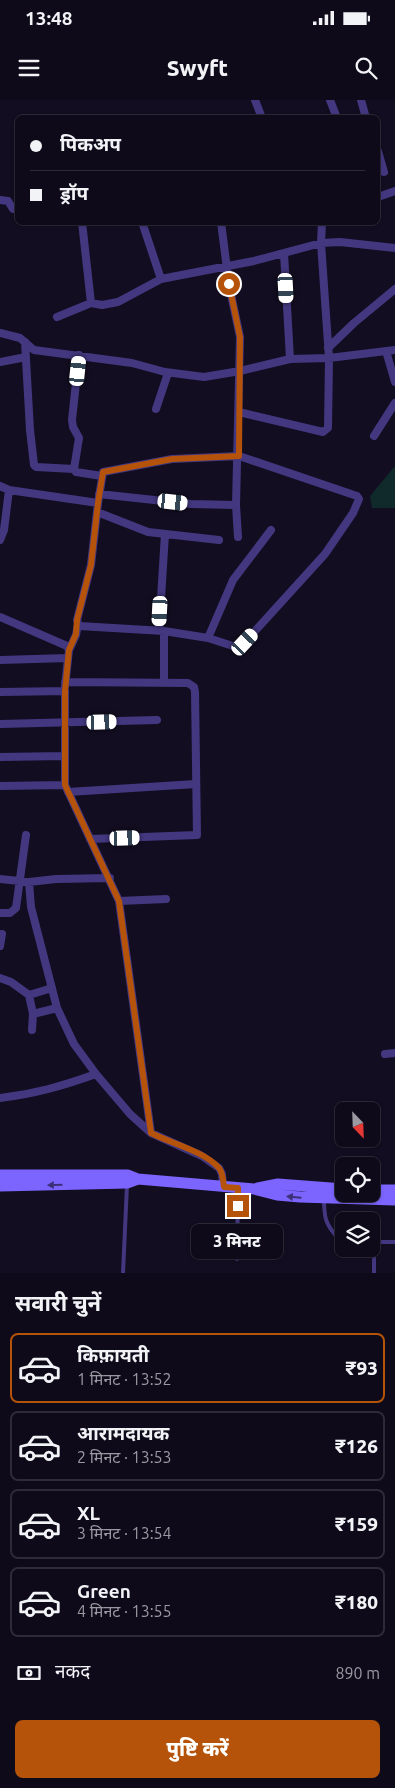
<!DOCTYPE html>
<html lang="hi">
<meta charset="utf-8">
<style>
body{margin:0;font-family:Ubuntu,"Noto Sans Devanagari",sans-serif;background:#171322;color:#f1f3f6;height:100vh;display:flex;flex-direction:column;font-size:19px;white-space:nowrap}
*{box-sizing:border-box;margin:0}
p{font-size:16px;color:#9b9aa2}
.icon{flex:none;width:28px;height:28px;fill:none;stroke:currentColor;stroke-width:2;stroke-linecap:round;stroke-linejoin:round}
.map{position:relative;height:1173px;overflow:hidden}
.drawer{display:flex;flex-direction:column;background:#0e0a19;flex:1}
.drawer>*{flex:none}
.top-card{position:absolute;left:15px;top:15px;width:365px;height:110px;border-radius:8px;box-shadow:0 1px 4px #0004,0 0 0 1px #2e2b38;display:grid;align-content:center;height:110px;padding:0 15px;background:#0e0a19}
.needle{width:32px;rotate:157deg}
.controls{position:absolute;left:335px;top:1002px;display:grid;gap:10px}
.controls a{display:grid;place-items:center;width:45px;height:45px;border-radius:8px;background:#0e0a19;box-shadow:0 1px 4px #0004,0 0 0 1px #2e2b38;font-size:25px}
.end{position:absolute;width:22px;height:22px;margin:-11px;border:6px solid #b45309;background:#fff;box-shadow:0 0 0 2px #fff}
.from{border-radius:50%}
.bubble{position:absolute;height:35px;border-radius:8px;background:#0e0a19;box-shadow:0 1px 4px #0004,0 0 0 1px #2e2b38;font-size:16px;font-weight:800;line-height:35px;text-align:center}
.car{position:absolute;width:15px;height:30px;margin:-15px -8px;border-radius:6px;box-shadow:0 0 4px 1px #0007;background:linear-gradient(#fff 24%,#345 0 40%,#fff 0 76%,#345 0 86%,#fff 0)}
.top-card b{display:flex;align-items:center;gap:18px;height:48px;font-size:19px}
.top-card b+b{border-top:1px solid #2e2b38}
.top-card i{width:12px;height:12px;background:#f1f3f6}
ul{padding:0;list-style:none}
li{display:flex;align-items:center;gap:15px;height:70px;margin:0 10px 8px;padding:0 5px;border:2px solid #2e2b38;border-radius:8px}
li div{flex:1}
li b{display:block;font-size:19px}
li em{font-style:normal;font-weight:800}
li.on{border-color:#b45309}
li>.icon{width:45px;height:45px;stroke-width:1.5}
h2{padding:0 15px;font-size:22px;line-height:60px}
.pay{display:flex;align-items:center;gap:12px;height:55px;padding:0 15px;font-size:19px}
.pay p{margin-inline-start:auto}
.primary-button{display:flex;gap:10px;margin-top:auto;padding:10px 15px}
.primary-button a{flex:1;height:58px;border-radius:8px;background:#b45309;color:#fff;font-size:20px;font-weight:800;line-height:58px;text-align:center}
.status{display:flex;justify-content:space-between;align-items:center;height:35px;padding:0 25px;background:#0e0a19;direction:ltr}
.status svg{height:14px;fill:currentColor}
header{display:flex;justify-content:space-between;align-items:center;height:65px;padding:0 15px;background:#0e0a19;font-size:22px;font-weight:800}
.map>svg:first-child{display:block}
.green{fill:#10292b}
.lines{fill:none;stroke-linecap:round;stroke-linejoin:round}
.service{stroke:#433880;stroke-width:4}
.minor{stroke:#433880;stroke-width:8}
.secondary{stroke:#7b65fe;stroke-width:11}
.oneway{fill:#3d3079}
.route{stroke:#b45309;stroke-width:6}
</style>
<div class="status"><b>13:48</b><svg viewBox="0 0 49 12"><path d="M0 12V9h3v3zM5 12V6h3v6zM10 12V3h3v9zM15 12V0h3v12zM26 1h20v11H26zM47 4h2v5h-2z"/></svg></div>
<header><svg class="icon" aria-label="menu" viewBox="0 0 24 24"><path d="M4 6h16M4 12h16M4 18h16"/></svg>Swyft<svg class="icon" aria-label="search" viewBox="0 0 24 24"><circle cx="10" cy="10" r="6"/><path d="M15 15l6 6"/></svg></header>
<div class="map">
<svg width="395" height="1173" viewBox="0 0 395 1173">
<rect width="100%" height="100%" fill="#130d21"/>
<path class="green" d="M395,366V408H372L370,396Z"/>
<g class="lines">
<path class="service" d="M324,1098C324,1117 325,1124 338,1138L344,1139
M371,1142L374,1149V1173
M371,1142H395
M237,1159L238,1090
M123,1173L127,1085"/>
<path class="minor" d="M255,0L262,18
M330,0L337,18
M361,0L366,18
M378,51L384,72
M378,97L395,91
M0,100L8,101L13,109H18
M82,122L91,203
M142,122L161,179
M221,122L229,185L240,237L236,405L238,437
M284,153L290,259
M57,217L91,203L102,205L118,202L161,179L254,161L321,143L340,142L395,148
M0,233L20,238L34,250L132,263L165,272L204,277L240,271L290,259L329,258L395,250
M25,242L30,330L34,365L36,367L74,369
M328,248L354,223L395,189
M386,251L395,282
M79,255L72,320L73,327L79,338L74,369L76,372L102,376
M0,262L26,257
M156,309L168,273
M239,312L323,332L328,328L329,258L321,143L322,122
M374,336L395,303
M239,356L357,396L359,399L353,413L325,454L245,542L236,547L208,538L164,531L79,526L77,520L91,465L98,403L103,372L172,359Z
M0,386L9,390L4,430L0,440
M9,390L98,403
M99,394L191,404L236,405
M97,412L148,432L219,440
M0,517L67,546L69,550L65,586
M159,530L165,434
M164,531V583
M208,538L233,480L271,430
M69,550L76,535L78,524
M0,560L68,558
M65,582L188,583L194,587L195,592L197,735L90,739
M0,592L65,591V685L0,686
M0,624L157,620
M0,657L65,656
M65,685L119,801L166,799
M68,692L196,684
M0,779L29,782L56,779L110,778
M29,782L31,807L57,908L74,944L96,974L130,1014L151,1033L202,1056L219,1068L222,1074L223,1087
M119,801L151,1033
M0,813H10L16,808L26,735
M0,846L2,834
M0,878L11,882L29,895L52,888
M29,895L33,914L32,930
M33,914L57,908
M385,954L395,953
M0,998C35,994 62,986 96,974"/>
<path class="secondary" d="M0,1075H128L138,1079L254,1089L277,1095L300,1097L395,1100
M0,1086L127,1083L138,1079
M258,1088L278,1084L344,1089
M371,1090H395"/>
</g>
<defs><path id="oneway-solid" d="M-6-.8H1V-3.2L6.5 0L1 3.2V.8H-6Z" transform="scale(1.25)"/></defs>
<g class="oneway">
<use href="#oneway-solid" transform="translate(55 1085) rotate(179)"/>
<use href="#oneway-solid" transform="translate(294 1097) rotate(-175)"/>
</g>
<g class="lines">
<path class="route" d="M229,184L240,237L239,356L172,359L103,372L98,403L91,465L77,520L76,534L69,550L65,591V685L119,801L151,1033C170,1043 204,1051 219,1068C223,1072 223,1081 224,1087L238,1088V1106"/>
</g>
</svg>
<div class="controls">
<a><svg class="needle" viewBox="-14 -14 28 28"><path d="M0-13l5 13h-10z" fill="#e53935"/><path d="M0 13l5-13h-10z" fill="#9b9aa2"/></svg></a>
<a><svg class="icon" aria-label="locate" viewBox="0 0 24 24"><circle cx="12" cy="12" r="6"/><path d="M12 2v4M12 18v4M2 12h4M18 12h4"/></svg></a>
<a><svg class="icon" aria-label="layers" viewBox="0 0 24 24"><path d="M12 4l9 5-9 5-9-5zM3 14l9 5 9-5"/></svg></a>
</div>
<i class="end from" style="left:229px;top:184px"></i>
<i class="end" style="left:238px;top:1106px"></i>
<div class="bubble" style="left:191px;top:1124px;width:92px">3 मिनट</div>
<i class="car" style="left:286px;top:188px;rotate:177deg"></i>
<i class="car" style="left:78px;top:271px;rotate:6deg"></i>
<i class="car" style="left:173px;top:402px;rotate:96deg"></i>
<i class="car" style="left:160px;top:511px;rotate:183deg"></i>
<i class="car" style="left:245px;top:542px;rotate:43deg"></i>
<i class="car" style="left:102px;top:622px;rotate:88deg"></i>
<i class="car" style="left:125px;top:738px;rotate:88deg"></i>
<div class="top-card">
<b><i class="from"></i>पिकअप</b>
<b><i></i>ड्रॉप</b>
</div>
</div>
<section class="drawer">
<h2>सवारी चुनें</h2>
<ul>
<li class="on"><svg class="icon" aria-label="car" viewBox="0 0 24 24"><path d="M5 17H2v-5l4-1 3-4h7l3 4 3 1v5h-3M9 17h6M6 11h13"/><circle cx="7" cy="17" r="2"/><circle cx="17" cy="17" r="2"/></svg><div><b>किफ़ायती</b><p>1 मिनट · 13:52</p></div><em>₹93</em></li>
<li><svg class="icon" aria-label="car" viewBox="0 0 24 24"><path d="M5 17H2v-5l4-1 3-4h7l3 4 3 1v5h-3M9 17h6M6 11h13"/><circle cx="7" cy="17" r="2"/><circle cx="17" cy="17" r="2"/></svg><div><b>आरामदायक</b><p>2 मिनट · 13:53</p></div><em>₹126</em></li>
<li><svg class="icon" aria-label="car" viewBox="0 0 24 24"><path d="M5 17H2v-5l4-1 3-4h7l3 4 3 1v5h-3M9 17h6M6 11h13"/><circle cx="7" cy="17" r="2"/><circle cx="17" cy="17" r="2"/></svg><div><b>XL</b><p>3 मिनट · 13:54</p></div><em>₹159</em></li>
<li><svg class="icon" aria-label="car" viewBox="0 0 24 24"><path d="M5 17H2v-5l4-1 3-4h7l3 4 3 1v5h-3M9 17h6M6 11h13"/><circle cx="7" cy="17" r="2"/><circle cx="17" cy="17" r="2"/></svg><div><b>Green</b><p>4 मिनट · 13:55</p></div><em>₹180</em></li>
</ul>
<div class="pay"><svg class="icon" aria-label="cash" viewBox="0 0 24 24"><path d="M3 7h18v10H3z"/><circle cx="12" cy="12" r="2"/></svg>नकद<p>890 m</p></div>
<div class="primary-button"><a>पुष्टि करें</a></div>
</section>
